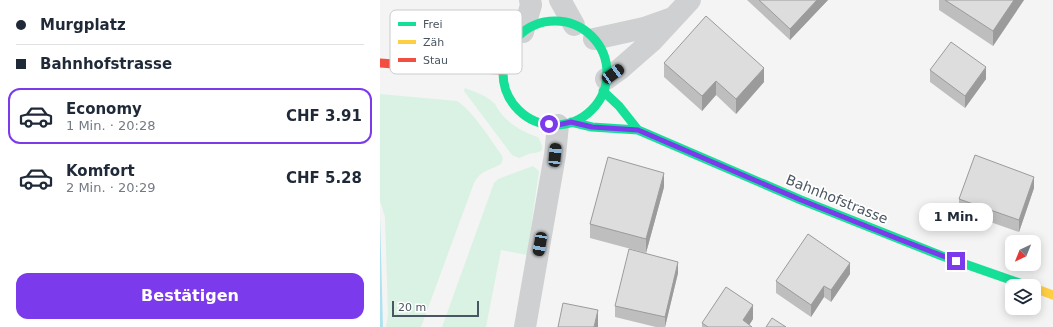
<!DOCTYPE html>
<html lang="de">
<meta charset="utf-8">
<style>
body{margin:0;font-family:"DejaVu Sans",sans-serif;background:#f2f2f3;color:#1f2937;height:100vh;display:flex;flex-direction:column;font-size:15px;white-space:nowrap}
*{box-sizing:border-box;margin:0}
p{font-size:13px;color:#747a83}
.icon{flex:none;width:22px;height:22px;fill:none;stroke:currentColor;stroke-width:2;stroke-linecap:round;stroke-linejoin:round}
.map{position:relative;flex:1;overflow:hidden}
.drawer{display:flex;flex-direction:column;background:#fff;width:380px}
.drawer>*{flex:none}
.hud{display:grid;align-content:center;height:88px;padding:0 16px;background:#fff}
.needle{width:26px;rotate:223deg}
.fabs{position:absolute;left:625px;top:235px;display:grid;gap:8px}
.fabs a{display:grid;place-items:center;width:36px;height:36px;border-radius:8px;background:#fff;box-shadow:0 2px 10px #0003;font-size:20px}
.scale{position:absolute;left:12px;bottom:10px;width:87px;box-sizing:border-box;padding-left:4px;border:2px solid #4a5661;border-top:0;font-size:11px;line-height:14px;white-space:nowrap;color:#4a5661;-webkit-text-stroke:3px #fff;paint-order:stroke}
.end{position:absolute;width:18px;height:18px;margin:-9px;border:5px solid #7c3aed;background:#fff;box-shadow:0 0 0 2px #fff}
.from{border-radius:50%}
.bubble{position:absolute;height:28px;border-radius:12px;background:#fff;box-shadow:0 2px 10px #0003;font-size:13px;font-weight:800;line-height:28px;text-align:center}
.car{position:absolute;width:12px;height:24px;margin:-12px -6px;border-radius:5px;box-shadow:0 0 3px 1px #0007;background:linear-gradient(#222 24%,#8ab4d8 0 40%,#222 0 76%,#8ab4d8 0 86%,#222 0)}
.hud b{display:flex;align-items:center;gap:14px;height:38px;font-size:15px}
.hud b+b{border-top:1px solid #e0e1e3}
.hud i{width:10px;height:10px;background:#1f2937}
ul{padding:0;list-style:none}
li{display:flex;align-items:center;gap:12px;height:56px;margin:0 8px 6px;padding:0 8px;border:2px solid transparent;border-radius:12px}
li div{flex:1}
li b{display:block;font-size:15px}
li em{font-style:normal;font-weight:800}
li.selected{border-color:#7c3aed}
li>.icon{width:36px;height:36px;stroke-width:1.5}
.action{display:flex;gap:8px;margin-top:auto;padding:8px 16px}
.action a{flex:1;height:46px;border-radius:12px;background:#7c3aed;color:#fff;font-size:16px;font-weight:800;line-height:46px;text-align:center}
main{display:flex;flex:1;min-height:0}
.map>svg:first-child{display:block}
.green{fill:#d9f2e3}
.water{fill:#aee2f0}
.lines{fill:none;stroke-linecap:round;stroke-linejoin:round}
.street{stroke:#ced0d2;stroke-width:22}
.fast{stroke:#16e098;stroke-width:9}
.slow{stroke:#ffcf43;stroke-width:9}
.jam{stroke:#f24e42;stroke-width:9}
.wall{fill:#bebebf}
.shaded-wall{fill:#9b9b9b}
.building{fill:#ddddde;stroke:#9b9b9b}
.route{stroke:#7c3aed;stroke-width:5}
.labels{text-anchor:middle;stroke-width:3.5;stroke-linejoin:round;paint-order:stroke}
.street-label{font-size:14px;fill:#4a5661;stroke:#fff}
.key{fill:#fff;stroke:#c9ccd0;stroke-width:1}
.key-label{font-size:11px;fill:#4a5661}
</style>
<main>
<section class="drawer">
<div class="hud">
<b><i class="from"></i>Murgplatz</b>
<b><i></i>Bahnhofstrasse</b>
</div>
<ul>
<li class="selected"><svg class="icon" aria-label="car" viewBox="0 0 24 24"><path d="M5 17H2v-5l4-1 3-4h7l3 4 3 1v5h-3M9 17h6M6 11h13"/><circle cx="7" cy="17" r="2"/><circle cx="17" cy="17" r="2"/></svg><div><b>Economy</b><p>1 Min. · 20:28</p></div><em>CHF 3.91</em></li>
<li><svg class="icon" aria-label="car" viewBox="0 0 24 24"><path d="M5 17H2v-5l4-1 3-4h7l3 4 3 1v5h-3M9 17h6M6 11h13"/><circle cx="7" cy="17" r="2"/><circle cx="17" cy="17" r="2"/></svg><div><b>Komfort</b><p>2 Min. · 20:29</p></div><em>CHF 5.28</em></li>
</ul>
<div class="action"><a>Bestätigen</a></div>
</section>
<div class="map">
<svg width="673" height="327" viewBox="0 0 673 327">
<rect width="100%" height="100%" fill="#f4f4f4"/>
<path class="green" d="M85,88C95,92 108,96 115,104C117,107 118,110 120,112C130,125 143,132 158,137C162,145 167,152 154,153C149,153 144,156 139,158L132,155L84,91Z
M0,94L77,101C94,112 109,138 121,154L123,159L121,164C109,171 102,169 94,183L41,327H6L8,315L5,217L0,201Z
M153,166L159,171L147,255L121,250L106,327H62L114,183L118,179Z"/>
<path class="water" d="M0,216V217L3,327H0Z"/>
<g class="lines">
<path class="street" d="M180,0L194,25
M143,32L151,5L150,0
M214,39L264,28L292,18
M226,79L240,69L272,41L310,0
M145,327L175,155L178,125"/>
<path class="fast" d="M123 73a52 52 0 1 1 104 0a52 52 0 1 1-104 0Z
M223,91L239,106L258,130
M191,122L212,127L258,130L421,200L562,256L648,286"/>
<path class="slow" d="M654,288L673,295"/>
<path class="jam" d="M0,63L69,68L123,70"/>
</g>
<path class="wall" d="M367,0H448L410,40Z
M559,0H644L613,46L559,10Z
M284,63L384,82L356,114L336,95L322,111L284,77Z
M550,70L606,79L585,108L550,82Z
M284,187L266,253L210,238V224Z
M654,188L639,232L579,211V199Z
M298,273L285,327H276L235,317V306Z
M470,274L451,302L444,297L431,317L396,293V281Z
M373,319L369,325L372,327H322V323Z"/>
<path class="shaded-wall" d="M437,0H448L410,40V29Z
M634,0H644L613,46V31Z
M606,67V79L585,108V96Z
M384,68V82L356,114V99Z
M336,81V95L322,111V96Z
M284,173V187L266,253V239Z
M654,177V188L639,232V220Z
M298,262V273L285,327V317Z
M470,263V274L451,302V290Z
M444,286V297L431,317V305Z
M373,305V319L368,327L363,320Z
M218,310V327H214Z"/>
<path class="building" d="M379,0H437L410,29Z
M565,0H634L613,31Z
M326,16L384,68L356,99L336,81L322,96L284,63Z
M571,42L606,67L585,96L550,70Z
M595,155L654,177L639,220L579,199Z
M228,157L284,173L266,239L210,224Z
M428,234L470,263L451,290L444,286L431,305L396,281Z
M249,249L298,262L285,317L235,306Z
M346,287L373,305L363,320L372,327H328L322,323Z
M183,303L218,310L214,327H178Z
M392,318L406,327H386Z"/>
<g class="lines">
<path class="route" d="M169,124L178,125L191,122L212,127L258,130L421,200L516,238L576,261"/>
</g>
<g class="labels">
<g class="street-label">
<text transform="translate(457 199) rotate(22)" y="5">Bahnhofstrasse</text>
</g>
</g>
<rect x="10" y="10" width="132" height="64" rx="6" class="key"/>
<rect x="18" y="22" width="18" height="4" fill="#16e098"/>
<rect x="18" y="40" width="18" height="4" fill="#ffcf43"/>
<rect x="18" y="58" width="18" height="4" fill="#f24e42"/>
<g class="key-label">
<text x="43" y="28">Frei</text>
<text x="43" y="46">Zäh</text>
<text x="43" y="64">Stau</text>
</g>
</svg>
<div class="fabs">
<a><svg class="needle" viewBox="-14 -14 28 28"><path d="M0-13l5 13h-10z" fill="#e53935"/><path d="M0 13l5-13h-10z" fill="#747a83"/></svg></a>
<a><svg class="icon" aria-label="layers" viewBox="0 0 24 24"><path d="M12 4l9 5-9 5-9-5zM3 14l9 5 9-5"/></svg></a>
</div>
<div class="scale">20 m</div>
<i class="end from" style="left:169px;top:124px"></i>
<i class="end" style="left:576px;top:261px"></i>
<div class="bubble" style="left:539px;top:203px;width:74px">1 Min.</div>
<i class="car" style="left:233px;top:74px;rotate:54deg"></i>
<i class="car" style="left:175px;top:155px;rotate:5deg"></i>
<i class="car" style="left:160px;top:244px;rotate:190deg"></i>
</div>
</main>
